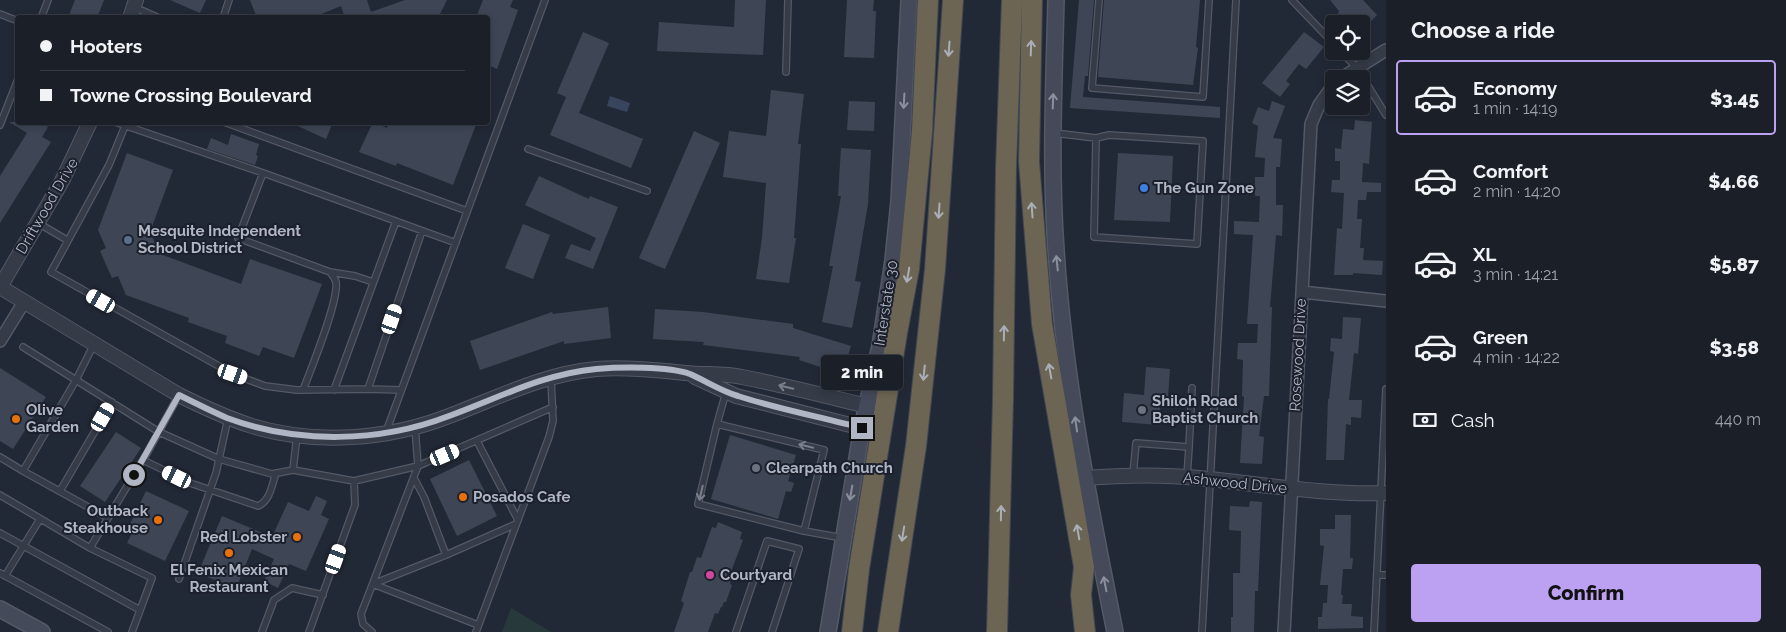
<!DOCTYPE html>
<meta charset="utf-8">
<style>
body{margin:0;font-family:Raleway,sans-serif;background:#272c34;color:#f1f3f6;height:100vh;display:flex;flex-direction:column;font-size:19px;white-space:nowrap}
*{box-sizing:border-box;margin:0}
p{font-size:16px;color:#9fa2a8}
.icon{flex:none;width:28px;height:28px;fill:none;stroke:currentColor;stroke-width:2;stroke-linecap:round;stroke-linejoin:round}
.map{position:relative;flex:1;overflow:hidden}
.panel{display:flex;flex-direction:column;background:#1a1f28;width:400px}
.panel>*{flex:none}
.banner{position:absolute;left:15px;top:15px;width:475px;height:110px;border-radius:5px;box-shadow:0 2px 8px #0003,0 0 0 1px #383d45;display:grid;align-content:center;height:110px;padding:0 25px;background:#1a1f28}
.buttons{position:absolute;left:1325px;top:15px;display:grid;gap:10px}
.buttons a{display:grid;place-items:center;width:45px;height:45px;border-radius:5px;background:#1a1f28;box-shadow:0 2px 8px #0003,0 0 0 1px #383d45;font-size:25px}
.end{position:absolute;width:22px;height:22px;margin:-11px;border:6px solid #b0b6c3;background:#111;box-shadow:0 0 0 2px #111}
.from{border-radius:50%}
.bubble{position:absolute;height:35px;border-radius:5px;background:#1a1f28;box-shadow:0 2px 8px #0003,0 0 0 1px #383d45;font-size:16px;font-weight:800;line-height:35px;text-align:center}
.car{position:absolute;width:15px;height:30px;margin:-15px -8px;border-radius:6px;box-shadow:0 0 4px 1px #0007;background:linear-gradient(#fff 24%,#345 0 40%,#fff 0 76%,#345 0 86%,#fff 0)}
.banner b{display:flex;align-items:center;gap:18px;height:48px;font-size:19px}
.banner b+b{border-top:1px solid #383d45}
.banner i{width:12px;height:12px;background:#f1f3f6}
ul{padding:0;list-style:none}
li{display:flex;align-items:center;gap:15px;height:75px;margin:0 10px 8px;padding:0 15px;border:2px solid transparent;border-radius:5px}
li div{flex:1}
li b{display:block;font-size:19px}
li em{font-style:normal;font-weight:800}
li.selected{border-color:#bca0f2}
li>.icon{width:45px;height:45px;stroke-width:1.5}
h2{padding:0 25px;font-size:22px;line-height:60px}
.pay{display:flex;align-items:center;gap:12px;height:55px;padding:0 25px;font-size:19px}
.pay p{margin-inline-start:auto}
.action{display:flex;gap:10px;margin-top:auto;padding:10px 25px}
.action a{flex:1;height:58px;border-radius:5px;background:#bca0f2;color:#111;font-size:20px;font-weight:800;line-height:58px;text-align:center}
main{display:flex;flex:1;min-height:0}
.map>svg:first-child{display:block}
.green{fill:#28393b}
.water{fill:#39445f}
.building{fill:#3e4656}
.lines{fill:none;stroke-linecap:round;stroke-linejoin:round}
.service-casing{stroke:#535965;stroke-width:8}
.minor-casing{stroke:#535965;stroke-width:14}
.tertiary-casing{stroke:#535965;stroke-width:16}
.secondary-casing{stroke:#535965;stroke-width:18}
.motorway-casing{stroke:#404652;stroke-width:22}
.service{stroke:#353b47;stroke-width:5.5}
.minor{stroke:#353b47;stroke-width:11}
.tertiary{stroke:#353b47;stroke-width:14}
.secondary{stroke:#444a5a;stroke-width:15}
.motorway{stroke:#6c6553;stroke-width:20}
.oneway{stroke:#a9aeb8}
.oneway2{stroke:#8a909e}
.oneway3{stroke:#797f8b}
.route{stroke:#b0b6c3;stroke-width:6}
.shop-dot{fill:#3f7fe0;stroke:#1b202c;stroke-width:2}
.service-dot{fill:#5c6f8a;stroke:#1b202c;stroke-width:2}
.worship-dot{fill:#6b7280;stroke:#1b202c;stroke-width:2}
.food-dot{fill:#e8710a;stroke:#1b202c;stroke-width:2}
.hotel-dot{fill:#d1479c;stroke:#1b202c;stroke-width:2}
.labels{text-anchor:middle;stroke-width:4;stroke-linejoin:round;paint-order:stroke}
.poi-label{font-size:15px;font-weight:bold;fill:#b0b6c3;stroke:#1b202c;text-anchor:start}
.street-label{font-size:15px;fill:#b0b6c3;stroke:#1b202c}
</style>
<main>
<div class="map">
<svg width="1386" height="632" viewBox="0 0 1386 632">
<rect width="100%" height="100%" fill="#222936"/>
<path class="green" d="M511,608L551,632H502Z"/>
<path class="water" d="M610,96L630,103L627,112L607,106Z"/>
<path class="building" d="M75,0H104L97,18H68Z
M170,0H206L200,13Z
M250,0H367L371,12L405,0H447L438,18H345L341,6L312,18H257Z
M483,0H513L510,7L518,10L497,69L488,65V18H476Z
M735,0H766L763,55L657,51L659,22L734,27Z
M847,0H874L873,11H876L874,58L844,57Z
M1079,0H1094L1088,76H1085L1083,97L1220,107V118L1070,108Z
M1104,0H1200L1196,47L1198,48L1193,85L1098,77Z
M1330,0H1363L1377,15L1368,24L1360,16L1351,24H1348L1338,13L1339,11Z
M583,32L609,43L579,113L643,139L631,168L550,135L566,97L557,93Z
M1304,32L1324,47L1306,69L1299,64L1286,81L1290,84L1280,97L1262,83Z
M771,90L804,94L798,144H801L794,238H796L789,283L756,279L762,238L766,183L723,177L729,131L766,136Z
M849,101L875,102L874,131L847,130Z
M1272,101L1285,106L1273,138L1282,139L1280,167H1276V205H1283L1282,236L1276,235L1270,307H1272L1269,396H1264L1259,436L1264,437L1262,464L1240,463L1244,397L1242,396L1243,360L1237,359L1238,343H1257L1258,324H1247L1253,235L1234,234V221L1259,222L1260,196H1255V177H1264L1265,158L1255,157L1258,126L1252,123L1258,107L1269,111Z
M1355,120L1372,122L1369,164L1363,163L1362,182L1381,183V192H1367L1366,200H1358L1357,219H1362L1360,248H1364L1363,260L1383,261L1382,275L1353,273V275H1334L1337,228L1342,229L1344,193L1331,192L1332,180H1340V161H1335V148L1341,149L1343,129L1354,130Z
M9,122H41L48,127L42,137L51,142L0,223V176L27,133Z
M289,122H333L326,139Z
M373,122L387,128L389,122H477L453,185L397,163L396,166L359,152Z
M694,131L720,143L665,269L639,258Z
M231,134L259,144L256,155L258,156L255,165L207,149L211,138L228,145Z
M841,148L871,150L868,204L855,281L861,282L852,328L822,322L833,266H829L841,196H838Z
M127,153L173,170L150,232L160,254L241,284L250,259L322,284L294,358L263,347L259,356L225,343L227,336L188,322L189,318L126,295L118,276L112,278L100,251L106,248L98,230Z
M1118,153L1173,156L1170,222L1114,220Z
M539,176L589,199L590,196L618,207L593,269L565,258L571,244L590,251L596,238L525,205Z
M523,224L550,235L533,279L505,268Z
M608,307L611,338L564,344V341L480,370L470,341L552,312L553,314Z
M655,309L703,312L793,324V328L851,346L842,374L799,360L800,357L703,345L704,342L653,339Z
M1343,317L1361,318L1358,354L1354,353L1349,400H1362L1361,418L1351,417V425L1346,424L1344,460H1326L1328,399H1329L1334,352L1330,351L1331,338L1342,339Z
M1146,367L1170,369L1168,397L1161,396L1159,425L1122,422L1124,393L1144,395Z
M0,368L46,397L13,449L0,441Z
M116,432L141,448L105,502L80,486Z
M730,435L796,455L788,481L794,483L791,492L786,491L778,519L711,499Z
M469,460L497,516L457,536L430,479Z
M146,491L189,511L165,561L127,543L132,533L127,530Z
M316,496L327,501L321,515L329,519L306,571L289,564L278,588L264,581L274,559L252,549L236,589L198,573L222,516L272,537L288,502L309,511Z
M1250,501L1262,502L1258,591H1255L1254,632H1231V617H1233V573H1240L1241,531L1229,530L1230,506L1249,507Z
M1335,515H1351L1350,558H1353L1352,569H1343L1341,595H1343L1342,604H1352L1351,616L1363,617V628L1318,629V617H1322L1323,603H1327L1328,585H1320L1324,546L1320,545V529H1335Z
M718,522L742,532L740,539L743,540L732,569L730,584L732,585L726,602H724L722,607H721L718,614L715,613L708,632H674L684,603L681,601L690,572H692L697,557L701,558L712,527L716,528Z"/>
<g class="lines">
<g class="service-casing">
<path id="service" d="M1099,0L1092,88L1203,97L1209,0
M1292,0L1334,44
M134,7L159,18
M0,14L18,21
M41,18L48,0
M223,18L229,0
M1340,51L1357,68L1386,115
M786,72L788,0
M115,122L269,175L456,243
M224,122L467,211
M0,125L18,79
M125,126L109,165L51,272L233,374L265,386L297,390L368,389L422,231
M1054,133L1096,138L1094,237L1197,244L1203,141L1109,135L1096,138
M528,149L647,191
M263,173L238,238L330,272C332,275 335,278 336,282C339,301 311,369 303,390
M38,223L67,240
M330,272L355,276L373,282
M94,344L76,380L159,432L219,459L272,474L293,470
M368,389L401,390
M334,390L396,221
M717,424L726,392
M386,432L545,0
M297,435L293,470L354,481L418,466L415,427
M477,441L518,520
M1189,447L1192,388
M0,457L23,471L76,380L23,347
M143,460L190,483L258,506C270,501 272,485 276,473
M23,471L108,518
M1133,475L1136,443L1189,447L1187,477
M60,491L112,402
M0,495L90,548
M804,531L824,450L717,424L698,504L804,531L843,538
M0,533L140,610
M446,555L516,524
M0,573L108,632
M1377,575H1386
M5,576L40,519
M179,579L216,473L228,418
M373,584L446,555L424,497L414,478
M373,584L478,625
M132,632L152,578L90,548L147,453L179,395
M262,632L274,600L292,588L323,595
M309,632L355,505L354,481
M372,632L363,624L361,614L418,466L553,407
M476,632L549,437L553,421L551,379
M736,632L767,541L799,549L772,632
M1202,632L1236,0
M1374,632L1386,389"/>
</g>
<g class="minor-casing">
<path id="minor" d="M1340,79L1386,50
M1302,292L1386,301
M0,341L24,302
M1284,632L1311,124L1319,105L1334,84"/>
</g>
<g class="tertiary-casing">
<path id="tertiary" d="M130,18L136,0
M0,287L179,395C203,407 227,418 252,426C315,445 388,440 449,416C497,398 543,374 596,369C626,367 655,370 686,373C704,375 724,373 742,377C784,385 826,396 867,406
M0,287L62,181L90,122
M695,377L736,396L862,428
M1084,478C1123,475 1161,474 1199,478C1261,484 1323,495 1386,493"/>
</g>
<g class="secondary-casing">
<path id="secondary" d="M1056,0C1054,83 1050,167 1056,250C1064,379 1090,506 1115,632
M0,609L42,632
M828,632L862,428L880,346L893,260L899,201L909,0"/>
</g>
<g class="motorway-casing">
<path id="motorway" d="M1032,0L1029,162L1042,324L1084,567L1081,595L1085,632
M852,632L859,569L897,333L909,269L922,132L928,0
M888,632L916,446L935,269L953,0
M997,632L1003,399L1006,168L1012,0"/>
</g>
<use href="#service" class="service"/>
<use href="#minor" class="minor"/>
<use href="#tertiary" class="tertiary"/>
<use href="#secondary" class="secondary"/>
<use href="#motorway" class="motorway"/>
</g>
<defs><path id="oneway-shaft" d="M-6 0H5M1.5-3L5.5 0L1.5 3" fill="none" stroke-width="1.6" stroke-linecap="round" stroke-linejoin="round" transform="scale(1.25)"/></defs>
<g class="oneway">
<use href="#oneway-shaft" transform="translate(1031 48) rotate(-88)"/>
<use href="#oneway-shaft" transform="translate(949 49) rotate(94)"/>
<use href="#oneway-shaft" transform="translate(1032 210) rotate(-94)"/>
<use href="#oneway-shaft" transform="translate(939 211) rotate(94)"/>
<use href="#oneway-shaft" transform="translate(908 275) rotate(100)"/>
<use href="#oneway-shaft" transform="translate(1004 333) rotate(-89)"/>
<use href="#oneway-shaft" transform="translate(1050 371) rotate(-100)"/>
<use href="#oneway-shaft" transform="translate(924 373) rotate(96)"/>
<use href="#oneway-shaft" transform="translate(1001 513) rotate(-89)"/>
<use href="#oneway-shaft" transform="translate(1078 532) rotate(-100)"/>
<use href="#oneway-shaft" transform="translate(903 534) rotate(99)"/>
</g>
<g class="oneway2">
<use href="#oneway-shaft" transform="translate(904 101) rotate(93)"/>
<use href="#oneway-shaft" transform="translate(1053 101) rotate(-88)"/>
<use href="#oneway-shaft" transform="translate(1057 263) rotate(-96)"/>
<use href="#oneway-shaft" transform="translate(1076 424) rotate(-98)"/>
<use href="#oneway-shaft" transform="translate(851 493) rotate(100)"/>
<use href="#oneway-shaft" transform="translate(1105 584) rotate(-101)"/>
</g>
<g class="oneway3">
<use href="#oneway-shaft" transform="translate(786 387) rotate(-167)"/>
<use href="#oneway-shaft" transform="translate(806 446) rotate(-166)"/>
<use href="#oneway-shaft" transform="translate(701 493) rotate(103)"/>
</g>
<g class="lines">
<path class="route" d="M134,475L179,395C195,403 211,411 227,418C297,444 379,443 449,416C498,398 543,374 596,369C619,367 668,366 690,374C706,381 721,391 738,396C778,409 821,417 862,428"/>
</g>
<circle class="shop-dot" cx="1144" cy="188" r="5"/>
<circle class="service-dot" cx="128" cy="240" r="5"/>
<g class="worship-dot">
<circle cx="1142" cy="410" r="5"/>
<circle cx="756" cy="468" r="5"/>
</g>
<g class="food-dot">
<circle cx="16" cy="419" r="5"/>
<circle cx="463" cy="497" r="5"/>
<circle cx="158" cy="520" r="5"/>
<circle cx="297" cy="537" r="5"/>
<circle cx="229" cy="553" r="5"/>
</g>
<circle class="hotel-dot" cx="710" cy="575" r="5"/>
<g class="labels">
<g class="poi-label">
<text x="1154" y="193">The Gun Zone</text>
<text x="138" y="236">Mesquite Independent<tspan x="138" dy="17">School District</tspan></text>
<text x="1152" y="406">Shiloh Road<tspan x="1152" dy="17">Baptist Church</tspan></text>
<text x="26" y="415">Olive<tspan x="26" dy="17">Garden</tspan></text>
<text x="766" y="473">Clearpath Church</text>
<text x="473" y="502">Posados Cafe</text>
<text x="148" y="516" text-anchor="end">Outback<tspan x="148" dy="17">Steakhouse</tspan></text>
<text x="287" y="542" text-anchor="end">Red Lobster</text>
<text x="229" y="575" text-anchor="middle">El Fenix Mexican<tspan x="229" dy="17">Restaurant</tspan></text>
<text x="720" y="580">Courtyard</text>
</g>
<g class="street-label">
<text transform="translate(47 206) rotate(-60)" y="5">Driftwood Drive</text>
<text transform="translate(886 303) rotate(-81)" y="5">Interstate 30</text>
<text transform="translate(1298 355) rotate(-87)" y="5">Rosewood Drive</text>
<text transform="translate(1235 483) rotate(6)" y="5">Ashwood Drive</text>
</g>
</g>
</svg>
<div class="buttons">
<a><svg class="icon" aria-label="locate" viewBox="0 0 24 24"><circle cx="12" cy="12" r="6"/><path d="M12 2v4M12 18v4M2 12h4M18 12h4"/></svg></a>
<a><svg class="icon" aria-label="layers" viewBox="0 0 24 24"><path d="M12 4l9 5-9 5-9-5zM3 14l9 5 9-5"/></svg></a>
</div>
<i class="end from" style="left:134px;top:475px"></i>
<i class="end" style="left:862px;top:428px"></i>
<div class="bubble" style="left:821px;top:355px;width:82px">2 min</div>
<i class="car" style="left:101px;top:301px;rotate:300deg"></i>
<i class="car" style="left:392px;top:319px;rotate:19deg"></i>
<i class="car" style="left:233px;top:374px;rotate:109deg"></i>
<i class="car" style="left:103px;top:417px;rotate:30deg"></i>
<i class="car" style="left:445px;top:455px;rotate:67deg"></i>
<i class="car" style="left:177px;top:477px;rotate:296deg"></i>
<i class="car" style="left:336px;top:559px;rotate:20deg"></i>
<div class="banner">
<b><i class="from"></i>Hooters</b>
<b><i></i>Towne Crossing Boulevard</b>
</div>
</div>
<section class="panel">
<h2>Choose a ride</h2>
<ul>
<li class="selected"><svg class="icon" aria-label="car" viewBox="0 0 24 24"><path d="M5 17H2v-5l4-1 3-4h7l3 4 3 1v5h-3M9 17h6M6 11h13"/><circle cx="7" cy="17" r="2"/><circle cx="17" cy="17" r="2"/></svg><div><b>Economy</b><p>1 min · 14:19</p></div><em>$3.45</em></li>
<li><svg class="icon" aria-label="car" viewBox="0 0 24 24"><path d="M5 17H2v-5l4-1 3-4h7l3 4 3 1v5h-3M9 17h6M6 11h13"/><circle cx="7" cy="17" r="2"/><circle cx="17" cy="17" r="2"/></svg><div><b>Comfort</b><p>2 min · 14:20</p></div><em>$4.66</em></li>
<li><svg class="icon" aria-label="car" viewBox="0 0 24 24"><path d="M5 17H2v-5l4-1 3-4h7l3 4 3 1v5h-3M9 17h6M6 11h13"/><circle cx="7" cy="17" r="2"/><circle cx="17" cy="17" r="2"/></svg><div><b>XL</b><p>3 min · 14:21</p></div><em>$5.87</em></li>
<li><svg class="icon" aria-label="car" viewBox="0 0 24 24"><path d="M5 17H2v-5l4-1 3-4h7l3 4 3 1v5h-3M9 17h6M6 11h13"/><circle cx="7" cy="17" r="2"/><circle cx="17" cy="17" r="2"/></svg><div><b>Green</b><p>4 min · 14:22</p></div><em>$3.58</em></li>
</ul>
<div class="pay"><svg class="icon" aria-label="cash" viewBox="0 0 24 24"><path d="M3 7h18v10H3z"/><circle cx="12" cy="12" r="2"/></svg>Cash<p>440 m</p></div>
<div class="action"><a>Confirm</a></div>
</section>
</main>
